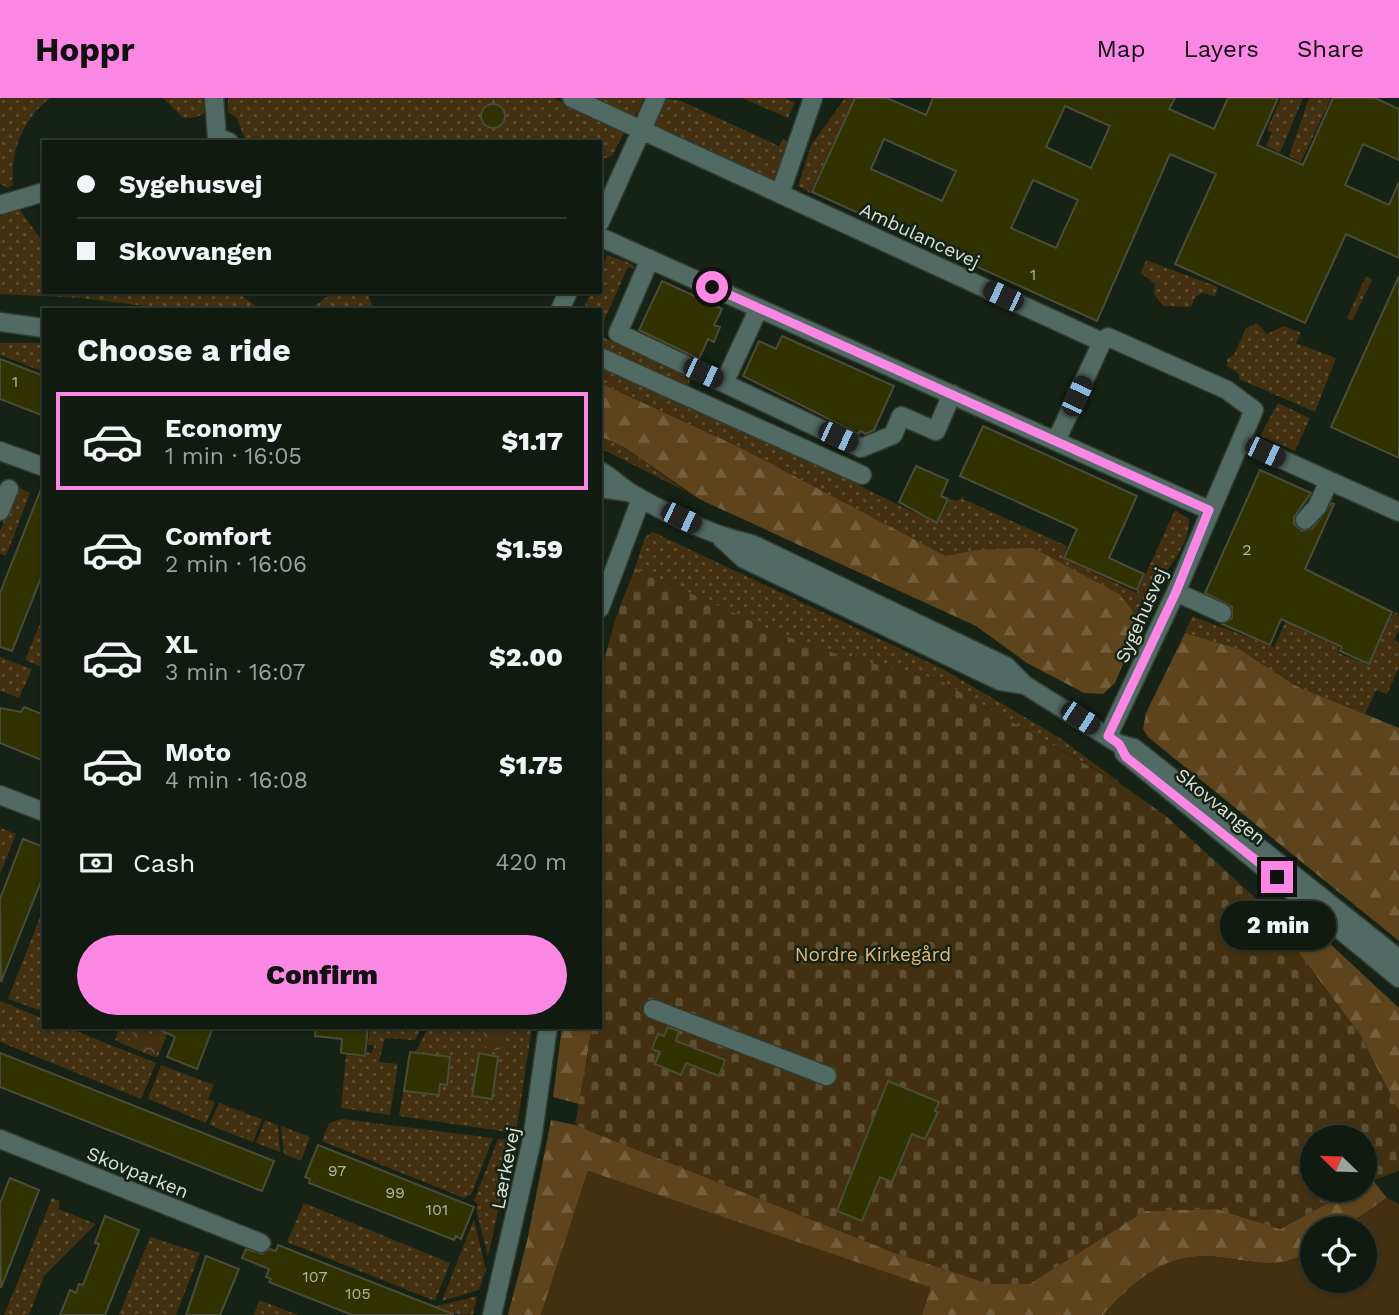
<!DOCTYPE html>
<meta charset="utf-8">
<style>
body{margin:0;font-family:"Work Sans",sans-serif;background:#192319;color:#f1f3f6;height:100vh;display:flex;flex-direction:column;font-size:26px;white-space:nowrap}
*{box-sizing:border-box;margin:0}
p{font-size:23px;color:#9ca19f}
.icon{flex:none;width:38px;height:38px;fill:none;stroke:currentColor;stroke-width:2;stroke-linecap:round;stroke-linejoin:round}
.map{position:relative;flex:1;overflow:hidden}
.details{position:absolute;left:42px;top:210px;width:560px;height:721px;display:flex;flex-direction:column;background:#101a10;border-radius:0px;box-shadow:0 2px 5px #0004,0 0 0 2px #303830}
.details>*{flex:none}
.banner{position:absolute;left:42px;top:42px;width:560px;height:154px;border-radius:0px;box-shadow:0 2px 5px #0004,0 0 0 2px #303830;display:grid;align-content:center;height:154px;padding:0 35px;background:#101a10}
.needle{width:46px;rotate:293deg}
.controls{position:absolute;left:1300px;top:1027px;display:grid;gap:14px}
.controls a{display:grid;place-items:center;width:77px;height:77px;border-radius:50%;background:#101a10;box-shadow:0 2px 5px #0004,0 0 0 2px #303830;font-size:35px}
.end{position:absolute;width:32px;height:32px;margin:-16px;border:9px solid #fb87e5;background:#111;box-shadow:0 0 0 4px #111}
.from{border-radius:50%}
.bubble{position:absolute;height:49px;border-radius:24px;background:#101a10;box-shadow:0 2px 5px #0004,0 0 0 2px #303830;font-size:23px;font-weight:800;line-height:49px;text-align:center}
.car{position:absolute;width:21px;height:42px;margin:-21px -10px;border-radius:9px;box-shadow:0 0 5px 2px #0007;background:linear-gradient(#222 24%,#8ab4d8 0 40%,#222 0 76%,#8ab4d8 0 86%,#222 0)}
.banner b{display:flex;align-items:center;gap:24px;height:66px;font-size:26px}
.banner b+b{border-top:2px solid #303830}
.banner i{width:18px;height:18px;background:#f1f3f6}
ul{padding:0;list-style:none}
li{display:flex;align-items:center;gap:21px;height:98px;margin:0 14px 10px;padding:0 21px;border:4px solid transparent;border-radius:0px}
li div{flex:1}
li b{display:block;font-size:26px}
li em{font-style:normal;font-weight:800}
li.selected{border-color:#fb87e5}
li>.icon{width:63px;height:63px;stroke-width:1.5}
h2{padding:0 35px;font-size:32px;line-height:84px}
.pay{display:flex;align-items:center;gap:18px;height:77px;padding:0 35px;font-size:26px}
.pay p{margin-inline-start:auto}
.action{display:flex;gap:14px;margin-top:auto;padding:14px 35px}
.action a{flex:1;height:80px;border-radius:42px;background:#fb87e5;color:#111;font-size:28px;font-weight:800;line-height:80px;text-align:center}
header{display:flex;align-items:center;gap:42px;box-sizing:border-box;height:98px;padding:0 35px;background:#fb87e5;color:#111}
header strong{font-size:33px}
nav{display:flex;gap:38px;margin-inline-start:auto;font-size:24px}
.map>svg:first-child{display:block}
.grass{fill:url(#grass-dots)}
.forest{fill:url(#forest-firs)}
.cemetery{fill:url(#cemetery-stones)}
.park{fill:url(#park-crowns)}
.pitch{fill:#433010}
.building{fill:#313201;stroke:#4b4c38;stroke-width:2;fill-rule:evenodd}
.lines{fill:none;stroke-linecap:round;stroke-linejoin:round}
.minor-casing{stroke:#313d30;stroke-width:21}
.minor{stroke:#526a64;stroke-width:18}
.route{stroke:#fb87e5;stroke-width:9}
.labels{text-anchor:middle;stroke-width:5;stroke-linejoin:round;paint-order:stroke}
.number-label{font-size:16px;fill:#b0b7a3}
.street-label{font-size:19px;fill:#dae3d9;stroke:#152215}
.park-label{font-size:19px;fill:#e6bb7b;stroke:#152215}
</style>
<header>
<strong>Hoppr</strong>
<nav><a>Map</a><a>Layers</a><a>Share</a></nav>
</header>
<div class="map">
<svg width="1399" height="1217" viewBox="0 0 1399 1217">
<defs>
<pattern id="grass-dots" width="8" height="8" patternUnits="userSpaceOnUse" patternTransform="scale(1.75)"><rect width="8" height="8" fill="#433010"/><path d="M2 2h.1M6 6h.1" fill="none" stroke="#5e4e32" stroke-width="1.8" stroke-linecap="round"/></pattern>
<pattern id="forest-firs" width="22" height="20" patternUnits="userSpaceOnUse" patternTransform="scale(1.75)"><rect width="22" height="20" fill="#5e441c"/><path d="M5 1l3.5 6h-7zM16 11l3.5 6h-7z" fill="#745f3c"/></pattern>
<pattern id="cemetery-stones" width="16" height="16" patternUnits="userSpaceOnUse" patternTransform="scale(1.75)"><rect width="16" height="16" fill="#433010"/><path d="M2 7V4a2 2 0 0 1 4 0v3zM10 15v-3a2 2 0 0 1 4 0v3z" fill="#5e4e32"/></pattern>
<pattern id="park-crowns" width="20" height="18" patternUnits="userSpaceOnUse" patternTransform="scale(1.75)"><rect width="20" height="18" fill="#433010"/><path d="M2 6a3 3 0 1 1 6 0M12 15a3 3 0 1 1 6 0" fill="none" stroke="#5e4e32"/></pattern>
</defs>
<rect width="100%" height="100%" fill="#152215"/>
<path class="grass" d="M0,0H50C23,21 10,53 13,87L8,90L0,86Z
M163,0H207L208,13L197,19L183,20Z
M228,0H553L625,33L612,58L600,62V44H255L244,39L237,20L228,14Z
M585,0H644L637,16L633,18Z
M663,0L681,3L779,48L783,41L791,44L777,79L774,83L650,29Z
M742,0H785L795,5L788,20Z
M845,0H854L810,95L798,88L811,47Z
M1281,0H1303L1280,55L1266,48L1272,35L1267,32Z
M1309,0H1331L1301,64L1289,58Z
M20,112L44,146V194H238L260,212H177L81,200L0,196V118Z
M607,157L632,166L635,171L628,169L600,232V212H583L591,194H600V173Z
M1146,162L1218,189L1215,198L1203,195L1195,199L1191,209L1163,208L1154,196L1155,186L1141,175Z
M1366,178L1372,182L1352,223L1347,220Z
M333,194H367L374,212H310Z
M1257,225L1267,236L1284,228L1301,235L1296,245L1336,260L1315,314L1239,281V276L1227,268V261L1234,257L1246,230Z
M600,238L692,279L687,289L600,251Z
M0,245H44V274L0,257Z
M600,266L859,383L858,387L938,426L950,401L957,403L964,398L963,401L1067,448L1063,460L1137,495L1175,412L1189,421C1190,444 1173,463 1162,481C1152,497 1145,515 1137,532L1132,512L975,452L946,458L741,350L600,285Z
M1278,305L1310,320L1295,353L1260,338Z
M600,338L624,349L687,394L600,350Z
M17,389L30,395L6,458L0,456V433Z
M653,434L943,571L1060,640L1123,687L937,581L843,558L782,537L635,470L645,439Z
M1308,474L1319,478L1297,530L1339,549L1338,555L1369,567L1394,514L1399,516V532L1394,542L1399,545V569L1387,596L1376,592L1365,616L1296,588L1239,551L1185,535L1192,518L1274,549Z
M44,516V570L25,562Z
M0,559L32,571L19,600L0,593Z
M1,730L16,736L0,776V732Z
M44,809V914L8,901Z
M0,903L44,921V929H66L156,965L141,1001L0,944Z
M120,929H170L158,959H155L162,940L135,930L127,948L115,942Z
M370,929H422L415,942L385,940L379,964L398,966L390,1017L341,1010L346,957L366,959L367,954L372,955L374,947H368Z
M428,929H532L516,1035L399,1018L409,960L418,950Z
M161,967L214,987L208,1001L215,1004L206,1025L148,1001Z
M219,1005L262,1021L253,1044L209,1027Z
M342,1021L493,1040L471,1097L464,1100L322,1043L329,1025Z
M265,1022L278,1027L280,1054L256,1045Z
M281,1028L310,1039L301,1063L284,1056Z
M498,1041L513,1043L488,1159L476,1111L478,1106L474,1103Z
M52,1100L60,1103L58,1111L96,1126L44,1178L29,1217H4Z
M304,1105L450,1165L435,1203L287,1144Z
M474,1121L486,1172L479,1192L442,1203Z
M150,1139L200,1155L176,1217H119Z
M477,1198L473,1217L435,1215L437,1208Z
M259,1202L298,1217H254Z"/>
<path class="forest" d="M600,285L741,350L946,458L975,452L1033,450L1119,496L1132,512L1137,532L1115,585L1103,596L1084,595L1027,565L976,528L699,401L624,349L600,338Z
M1185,535L1239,551L1296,588L1399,630V843L1148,639L1143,631L1146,615Z
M1265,809L1326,842L1399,910V1013L1360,937Z
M562,929H592L579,1006L553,999Z
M551,1022L575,1027L895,1155L1029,1186L1145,1113L1217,1111L1280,1131L1352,1092H1365V1085L1372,1081L1387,1100L1343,1130H1312V1152C1268,1182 1228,1149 1181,1161C1150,1168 1124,1194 1103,1217H922L930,1190L588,1073L541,1217H508L527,1143Z"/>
<path class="cemetery" d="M635,470L782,537L843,558L937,581L1122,687L1166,718L1265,809L1360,937L1399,1013V1073L1365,1085V1040H1312V1092H1352L1280,1131L1217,1111L1145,1113L1029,1186H989L895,1155L575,1027L592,929H600L604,826L600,824V577L615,522Z"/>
<path class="park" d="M482 940a12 12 0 1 1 24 0a12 12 0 1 1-24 0Z
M135,929L162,940L155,959L127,948Z"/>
<path class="pitch" d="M588,1073L930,1189L922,1217H541Z
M1387,1100L1399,1106V1217H1103C1124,1194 1150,1168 1181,1161C1228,1149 1268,1182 1312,1152V1183H1365V1130H1343Z"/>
<path class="building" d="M855,0H887L926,17L933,0H1175L1169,11L1214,31L1228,0H1278L1257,47L1303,67L1333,0H1375L1399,11V62L1363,46L1345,87L1389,107L1399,84V160L1346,136L1305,225L1175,166L1216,76L1170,56L1097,223L812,94ZM1065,8L1110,28L1091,70L1046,49ZM884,41L956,73L942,103L871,71ZM1033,82L1078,102L1056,150L1011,130Z
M481 18a12 12 0 1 1 24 0a12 12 0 1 1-24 0Z
M1399,178V360L1331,329Z
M662,183L722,211L714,227L720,229L714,244L708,241L699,261L639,232Z
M782,238L894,288L874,332L866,336L860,333L859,336L743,278L759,243L776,251Z
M0,261L44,278V318L0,301Z
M983,328L1137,398L1109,460L1144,476L1137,492L1064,460L1077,431L960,378Z
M916,368L948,382L941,398L948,401L937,425L899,404Z
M1260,372L1311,395L1294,419V426L1302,433L1313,430L1331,405L1334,406L1305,471L1392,514L1369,566L1340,553L1342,549L1281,521L1270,547L1222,526L1232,520V509L1205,495Z
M43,386L44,472L12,553L0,549V495Z
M24,609L44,617V663L0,645V610L21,614Z
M23,741L44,749V776L1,884L0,801Z
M154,929H213L197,971L167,959L175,939Z
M316,929H368L365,958L341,955L342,941L315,938Z
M668,929L679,933L676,943L725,962L719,978L686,965L681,977L655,966L660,954L652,951L658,936L664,938Z
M410,954L450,959L447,987L440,986L439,997L404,993Z
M0,955L274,1063L262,1093L0,989Z
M479,955L498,959L492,1001L472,998Z
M888,983L939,1004L935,1013L938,1014L925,1041L912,1036L892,1084L880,1079L862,1123L837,1113Z
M318,1047L474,1109L461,1141L456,1138L454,1142L309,1085L310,1081L305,1079Z
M10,1080L39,1092L1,1190L0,1105Z
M105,1118L139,1132L105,1217H60L70,1192L76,1195L79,1186L83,1187L99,1146L95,1145Z
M278,1147L453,1216V1217H352L269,1184L271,1181L266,1179L269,1171L242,1160L246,1151L262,1156L270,1151L276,1153Z
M206,1158L239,1171L220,1217H186Z"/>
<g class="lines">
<g class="minor-casing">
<path id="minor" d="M214,0L217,39L229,44
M572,0L1102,244L1108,239L1227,292L1254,312L1176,494L1108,638
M780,96L813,0
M0,107L44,94
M600,124L656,0
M600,139L1209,412
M650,161L618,235L861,350L893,337L901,318L936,333L952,296
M560,212L568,194
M0,224L44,230
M600,259L862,377
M724,285L759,210
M1056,343L1102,244
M1241,343L1399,414
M0,353L44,369
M600,373C612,379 620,389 631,395C669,417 710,437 752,446L1006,568L1025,587L1119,646L1134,650L1399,861
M600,390L628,394
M0,413L9,391
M1305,422L1317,409L1329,383
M721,440L744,461L1000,583L1025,587
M1176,494L1222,515
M600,510L641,401
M1124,655L1399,880
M0,697L44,714
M653,911L827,978
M0,1041L261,1145
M492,1217L532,1042L548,929"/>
</g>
<use href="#minor" class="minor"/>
</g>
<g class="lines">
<path class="route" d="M712,189L1209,412L1176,494L1108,638L1119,646L1126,659L1277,779"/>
</g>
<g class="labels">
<g class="number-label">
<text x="1033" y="182">1</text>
<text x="15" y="289">1</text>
<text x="1247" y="457">2</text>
<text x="337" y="1078">97</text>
<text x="395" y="1100">99</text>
<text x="437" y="1117">101</text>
<text x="315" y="1184">107</text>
<text x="358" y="1201">105</text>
</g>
<g class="street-label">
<text transform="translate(920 137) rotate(25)" y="7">Ambulancevej</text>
<text transform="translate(1141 517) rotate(-66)" y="7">Sygehusvej</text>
<text transform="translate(1221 708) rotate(39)" y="7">Skovvangen</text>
<text transform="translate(505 1070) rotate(-79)" y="7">Lærkevej</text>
<text transform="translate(138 1074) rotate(22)" y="7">Skovparken</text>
</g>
<g class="park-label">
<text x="873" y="863">Nordre Kirkegård</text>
</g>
</g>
</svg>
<div class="controls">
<a><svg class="needle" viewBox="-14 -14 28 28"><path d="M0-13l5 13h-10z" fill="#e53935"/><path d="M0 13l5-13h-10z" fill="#9ca19f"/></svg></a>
<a><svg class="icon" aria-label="locate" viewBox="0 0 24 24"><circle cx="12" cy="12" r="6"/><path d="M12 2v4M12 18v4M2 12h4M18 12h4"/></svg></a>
</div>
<i class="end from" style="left:712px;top:189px"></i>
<i class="end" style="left:1277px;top:779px"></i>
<div class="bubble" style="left:1220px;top:803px;width:116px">2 min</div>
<i class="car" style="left:1003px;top:198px;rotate:295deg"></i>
<i class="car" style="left:703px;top:275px;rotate:115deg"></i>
<i class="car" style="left:1077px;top:298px;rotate:25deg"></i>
<i class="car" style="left:838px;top:339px;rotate:115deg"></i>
<i class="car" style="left:1265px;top:354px;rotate:115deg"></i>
<i class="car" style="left:681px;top:420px;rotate:116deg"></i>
<i class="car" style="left:1080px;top:620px;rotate:123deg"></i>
<div class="banner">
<b><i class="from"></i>Sygehusvej</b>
<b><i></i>Skovvangen</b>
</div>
<section class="details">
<h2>Choose a ride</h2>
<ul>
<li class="selected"><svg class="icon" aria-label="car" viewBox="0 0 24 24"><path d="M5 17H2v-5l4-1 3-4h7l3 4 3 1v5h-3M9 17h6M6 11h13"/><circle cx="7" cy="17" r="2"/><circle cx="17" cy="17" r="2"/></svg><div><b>Economy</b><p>1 min · 16:05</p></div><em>$1.17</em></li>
<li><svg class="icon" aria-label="car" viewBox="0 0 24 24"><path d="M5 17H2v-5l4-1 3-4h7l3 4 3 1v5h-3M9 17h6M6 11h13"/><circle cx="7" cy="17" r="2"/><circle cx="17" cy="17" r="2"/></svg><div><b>Comfort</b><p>2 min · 16:06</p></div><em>$1.59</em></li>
<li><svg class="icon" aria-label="car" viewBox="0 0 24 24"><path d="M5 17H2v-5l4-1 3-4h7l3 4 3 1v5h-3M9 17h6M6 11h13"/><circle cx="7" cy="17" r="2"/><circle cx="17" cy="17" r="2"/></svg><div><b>XL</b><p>3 min · 16:07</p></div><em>$2.00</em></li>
<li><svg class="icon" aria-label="car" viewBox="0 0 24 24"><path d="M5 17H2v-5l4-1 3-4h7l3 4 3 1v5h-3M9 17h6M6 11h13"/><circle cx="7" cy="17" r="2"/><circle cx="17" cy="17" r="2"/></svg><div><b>Moto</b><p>4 min · 16:08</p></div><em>$1.75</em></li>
</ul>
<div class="pay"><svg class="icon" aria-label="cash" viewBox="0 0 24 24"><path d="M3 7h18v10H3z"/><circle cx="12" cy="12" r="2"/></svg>Cash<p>420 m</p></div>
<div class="action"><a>Confirm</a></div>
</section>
</div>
